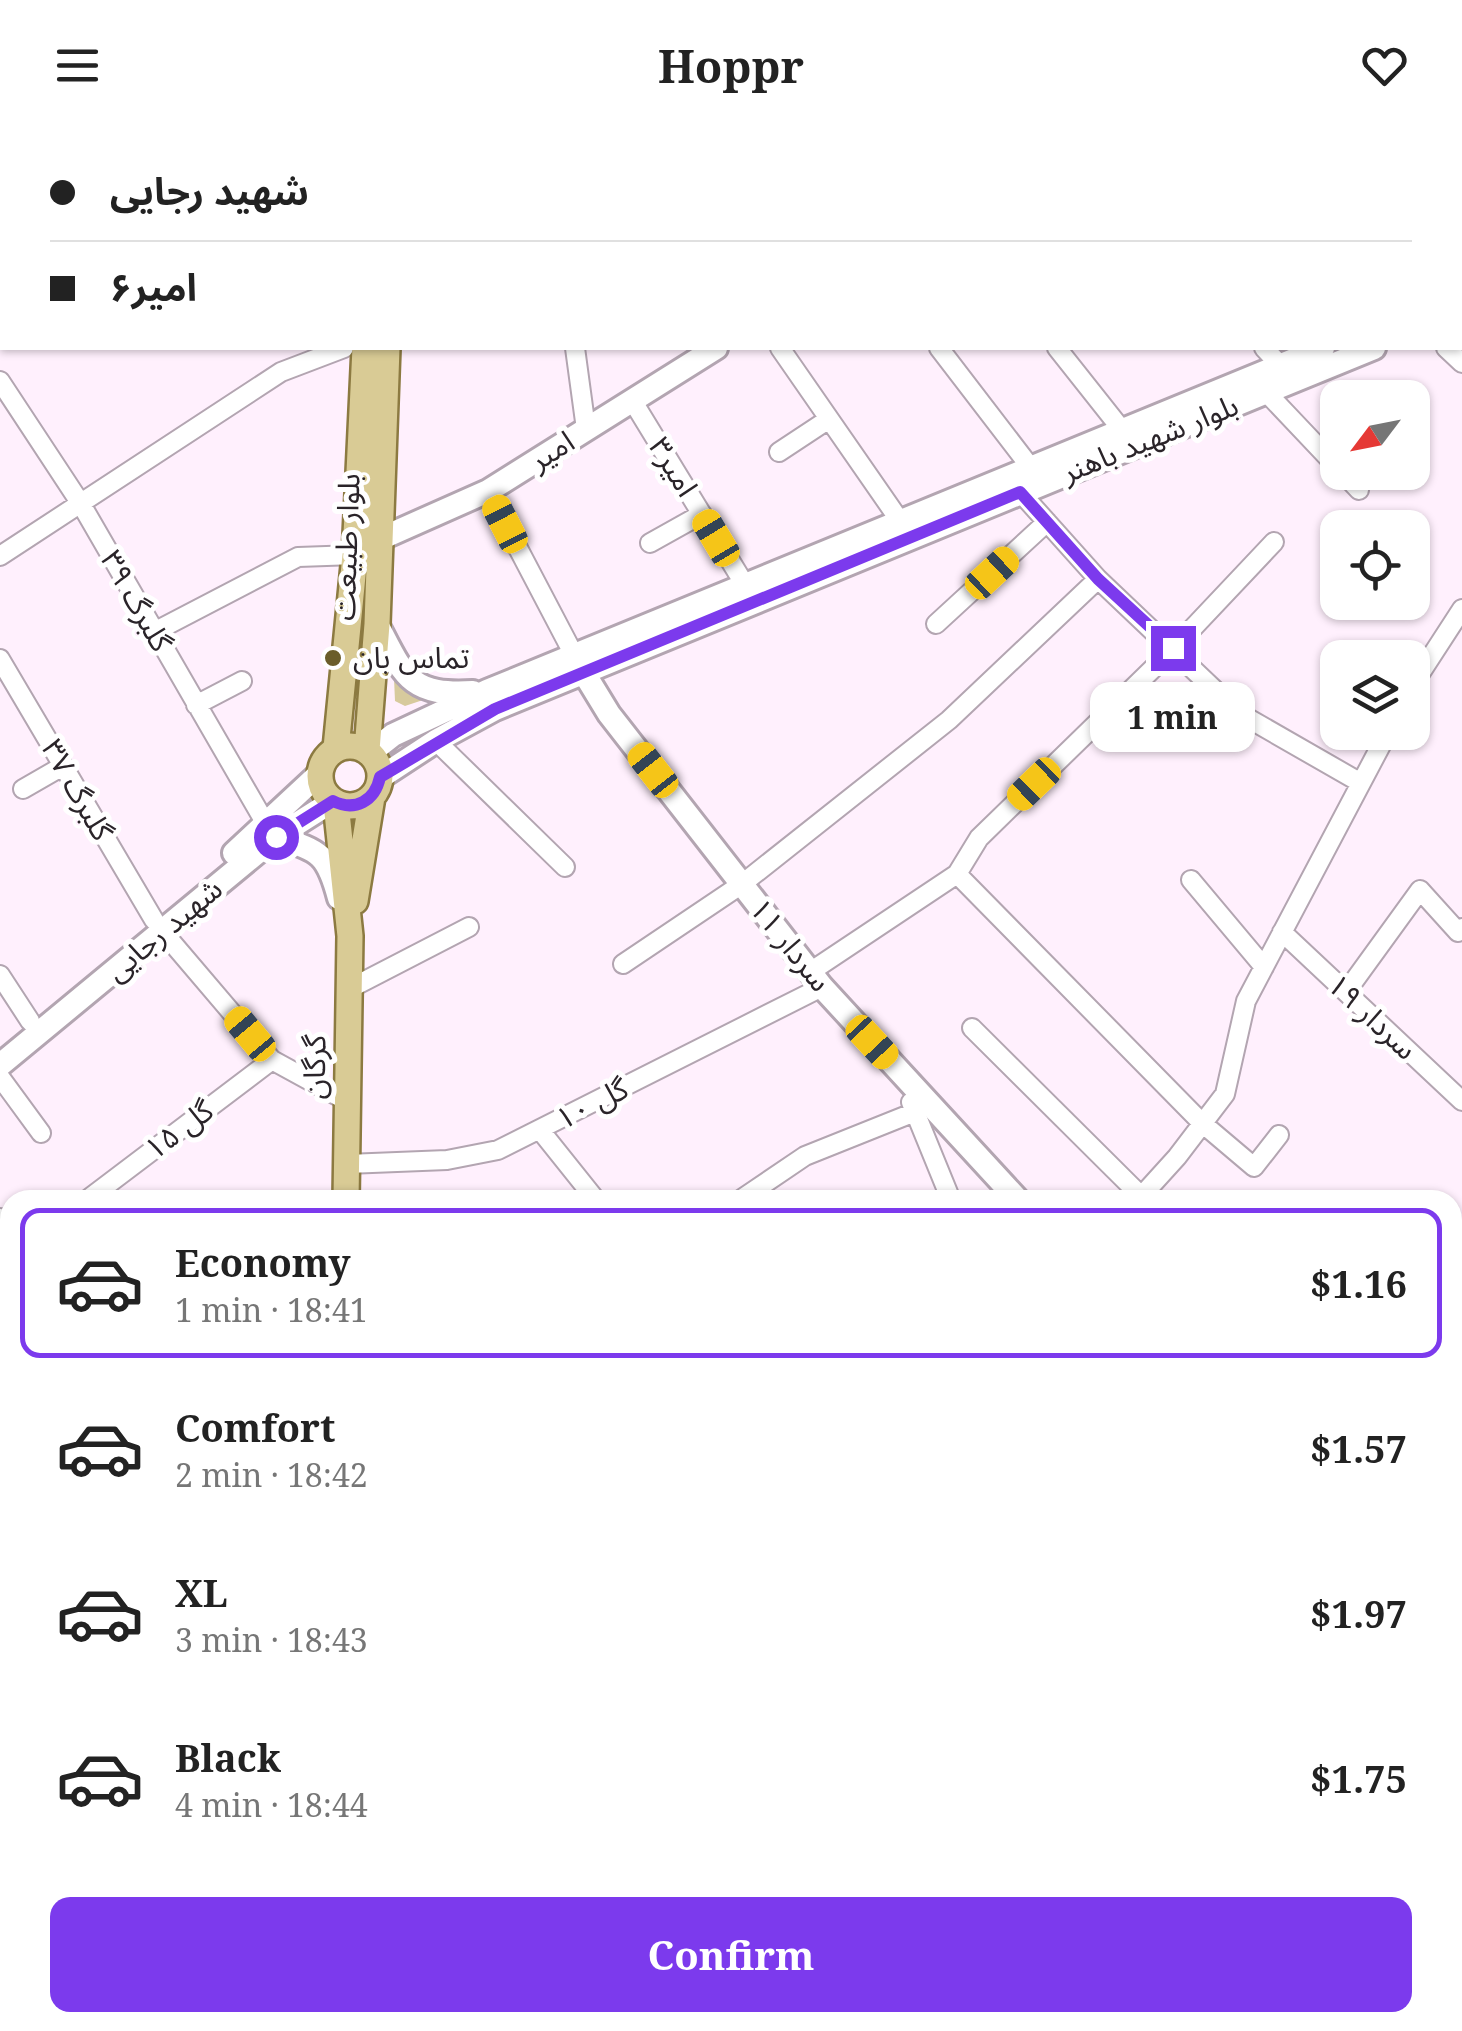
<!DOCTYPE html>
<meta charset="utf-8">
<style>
body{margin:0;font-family:"Noto Serif","Noto Sans Arabic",serif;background:#f6f6f6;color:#222;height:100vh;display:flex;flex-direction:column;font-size:38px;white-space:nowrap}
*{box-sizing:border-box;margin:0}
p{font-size:32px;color:#767676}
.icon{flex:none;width:55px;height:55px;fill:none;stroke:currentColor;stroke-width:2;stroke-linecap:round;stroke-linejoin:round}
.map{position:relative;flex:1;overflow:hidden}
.sheet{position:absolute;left:0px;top:1060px;width:1462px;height:842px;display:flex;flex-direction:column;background:#fff;border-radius:30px 30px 0 0;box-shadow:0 2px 8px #0004}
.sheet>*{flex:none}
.hud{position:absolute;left:0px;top:0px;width:1462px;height:220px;box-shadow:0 2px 8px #0004;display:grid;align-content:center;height:220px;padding:0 50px;background:#fff}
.needle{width:65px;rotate:238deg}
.buttons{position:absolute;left:1320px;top:250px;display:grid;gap:20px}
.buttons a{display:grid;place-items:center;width:110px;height:110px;border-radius:20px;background:#fff;box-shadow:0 2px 8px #0004;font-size:50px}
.end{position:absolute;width:45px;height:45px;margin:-22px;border:12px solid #7c3aed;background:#fff;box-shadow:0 0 0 5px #fff}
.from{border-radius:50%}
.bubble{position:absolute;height:70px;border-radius:20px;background:#fff;box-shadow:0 2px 8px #0004;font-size:32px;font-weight:700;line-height:70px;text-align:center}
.car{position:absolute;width:30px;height:60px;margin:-30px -15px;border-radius:12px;box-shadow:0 0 8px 2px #0007;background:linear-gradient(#f5c518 24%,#345 0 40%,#f5c518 0 76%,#345 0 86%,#f5c518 0)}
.hud b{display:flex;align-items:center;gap:35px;height:95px;font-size:38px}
.hud b+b{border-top:2px solid #e0e0e0}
.hud i{width:25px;height:25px;background:#222}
ul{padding:18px 0 0;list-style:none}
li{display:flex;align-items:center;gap:30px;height:150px;margin:0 20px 15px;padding:0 30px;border:5px solid transparent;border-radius:20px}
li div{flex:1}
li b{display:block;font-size:38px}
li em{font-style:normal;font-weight:700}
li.on{border-color:#7c3aed}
li>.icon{width:90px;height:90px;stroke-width:1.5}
.primary-button{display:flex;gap:20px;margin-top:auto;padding:20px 50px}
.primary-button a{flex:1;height:115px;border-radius:20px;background:#7c3aed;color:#fff;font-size:40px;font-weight:700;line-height:115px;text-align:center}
header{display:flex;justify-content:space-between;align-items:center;height:130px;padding:0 50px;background:#fff;font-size:45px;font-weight:700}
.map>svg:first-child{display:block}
.green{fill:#d7ca9d}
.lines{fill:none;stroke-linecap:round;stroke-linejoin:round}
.street-casing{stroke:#b3a5b1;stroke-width:22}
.secondary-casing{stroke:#b3a5b1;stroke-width:28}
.primary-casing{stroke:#8c7a41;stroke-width:30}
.street{stroke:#fff;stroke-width:18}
.secondary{stroke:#fff;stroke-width:22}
.primary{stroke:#d9cb95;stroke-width:25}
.route{stroke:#7c3aed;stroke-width:12}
.poi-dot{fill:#6b5d2a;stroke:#fff;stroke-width:4}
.labels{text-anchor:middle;stroke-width:10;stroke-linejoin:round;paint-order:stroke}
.street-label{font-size:30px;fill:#2a2429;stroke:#fff}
.poi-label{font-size:30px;fill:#2a2429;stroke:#fff;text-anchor:start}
</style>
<header><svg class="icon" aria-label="menu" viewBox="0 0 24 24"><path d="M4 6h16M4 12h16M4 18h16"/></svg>Hoppr<svg class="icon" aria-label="heart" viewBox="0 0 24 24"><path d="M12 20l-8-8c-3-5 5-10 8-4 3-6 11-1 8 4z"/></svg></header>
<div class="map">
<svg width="1462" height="1901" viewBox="0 0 1462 1901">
<rect width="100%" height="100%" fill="#fff0fd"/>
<path class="green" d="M394,548L429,568L405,576L395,571Z"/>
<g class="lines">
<g class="street-casing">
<path id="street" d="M651,0V2
M865,0L867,2
M1067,0L1069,2
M1258,0L1261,2
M153,2L157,0
M203,2V0
M550,2V0
M734,2L739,0
M0,108L2,106
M575,218L586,299
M780,218L900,391
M939,218L1031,338
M1057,218L1122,300
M1264,218L1280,235
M1446,218L1462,233
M0,251L81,374L266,694
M1266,262L1338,338
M632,270L745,455
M779,322L829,289
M1342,342L1359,360
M488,361L574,525
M1020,362L1098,449L1239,583L1361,653
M650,413L702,384
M0,426L281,242L344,218
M936,494L1047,392
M154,502L298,427L355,425
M0,529L154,790
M1412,556L1462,479
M196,575L242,551
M436,611L565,737
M23,659L63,636
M957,744L1202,993L1254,1037L1279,1005
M1191,750L1264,837
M163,802L272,930L347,971
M1282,802L1462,971
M623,834L742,754L949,590L1098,449
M810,842L957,744L979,708L1173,519L1274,412
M0,845L30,891
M349,859L469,797
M1346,862L1420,760L1458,802L1462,798
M972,898L1141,1066
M0,947L41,1003
M911,972L951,1070
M540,1000L596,1070
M347,1034L447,1030L498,1020L822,857
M87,1070L272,930
M740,1070L805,1026L915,982
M1138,1070L1177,1027L1225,964L1246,871L1388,602
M0,1088L10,1113
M1452,1141L1462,1148
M0,1150L10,1146
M0,1202L10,1193
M1460,1215L1462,1216
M0,1266L10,1261
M1452,1312L1462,1318
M0,1521L10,1528
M1452,1598L1462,1583
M0,1635L10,1646
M1452,1648L1462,1657
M0,1693L10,1669
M170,1892L177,1901
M365,1892L369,1901
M884,1892L888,1901
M242,1901L249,1892
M771,1901L774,1892
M957,1901L971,1892
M1324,1901L1332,1892"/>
</g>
<g class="secondary-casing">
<path id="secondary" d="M1045,2L1049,0
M1460,161L1462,160
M1460,182L1462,181
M380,409L488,361L716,218
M377,494C404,546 409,566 473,562
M584,543L609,584L822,857L1018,1070
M370,623L393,605L487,561L1323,218
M381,647L436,611L495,579L1374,218
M276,707C319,721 327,722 339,768
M234,723L319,644
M0,935L276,707L333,671
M1452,1439L1462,1427
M1102,1901L1108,1892"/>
</g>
<g class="primary-casing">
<path id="primary" d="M374,2L375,0
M395,2V0
M320 646a30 30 0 1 1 60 0a30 30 0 1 1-60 0Z
M336,618L355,425L365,218
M367,620L377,494L387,218
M336,673L350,806L346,1070
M355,771L372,667
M611,1892L622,1901
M652,1892L664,1901"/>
</g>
<use href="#street" class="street"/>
<use href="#secondary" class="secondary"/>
<use href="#primary" class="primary"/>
</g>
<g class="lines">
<path class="route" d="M276,707L333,671C355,682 375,671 380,647L495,579L1020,362L1098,449L1173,518"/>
</g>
<circle class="poi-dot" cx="333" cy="528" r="10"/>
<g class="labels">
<g class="street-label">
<text transform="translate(1150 309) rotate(-22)" y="10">بلوار شهید باهنر</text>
<text transform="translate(552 321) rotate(-32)" y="10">امیر</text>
<text transform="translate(673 337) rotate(58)" y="10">امیر۳</text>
<text transform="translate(347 417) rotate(-88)" y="10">بلوار طبیعت</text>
<text transform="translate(136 471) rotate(60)" y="10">گلبرگ ۳۹</text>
<text transform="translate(77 660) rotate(60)" y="10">گلبرگ ۳۷</text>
<text transform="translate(164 800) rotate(-40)" y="10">شهید رجایی</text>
<text transform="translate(790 815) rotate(51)" y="10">سردار ۱۱</text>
<text transform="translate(1372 887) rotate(43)" y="10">سردار ۱۹</text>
<text transform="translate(315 937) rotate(-89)" y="10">گرگان</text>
<text transform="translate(592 974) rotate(-27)" y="10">گل ۱۰</text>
<text transform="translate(179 1000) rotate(-37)" y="10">گل ۱۵</text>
</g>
<g class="poi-label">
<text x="353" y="538">تماس بان</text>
</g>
</g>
</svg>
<div class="buttons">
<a><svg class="needle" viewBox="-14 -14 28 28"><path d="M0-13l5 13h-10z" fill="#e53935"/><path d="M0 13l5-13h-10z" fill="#767676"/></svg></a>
<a><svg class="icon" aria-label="locate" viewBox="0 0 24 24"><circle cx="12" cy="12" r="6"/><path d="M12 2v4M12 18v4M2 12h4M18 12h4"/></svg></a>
<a><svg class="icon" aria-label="layers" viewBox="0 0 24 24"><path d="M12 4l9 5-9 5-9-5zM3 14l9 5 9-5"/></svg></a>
</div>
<i class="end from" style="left:276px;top:707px"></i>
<i class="end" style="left:1173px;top:518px"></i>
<div class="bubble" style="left:1090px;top:552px;width:165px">1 min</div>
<i class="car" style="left:505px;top:394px;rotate:333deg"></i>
<i class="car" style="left:716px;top:408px;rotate:329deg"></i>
<i class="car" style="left:992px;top:443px;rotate:47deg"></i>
<i class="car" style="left:653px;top:640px;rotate:322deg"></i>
<i class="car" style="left:1034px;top:654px;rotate:226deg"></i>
<i class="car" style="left:250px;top:904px;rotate:320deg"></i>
<i class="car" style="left:872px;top:912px;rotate:137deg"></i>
<div class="hud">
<b><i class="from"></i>شهید رجایی</b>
<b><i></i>امیر۶</b>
</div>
<section class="sheet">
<ul>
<li class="on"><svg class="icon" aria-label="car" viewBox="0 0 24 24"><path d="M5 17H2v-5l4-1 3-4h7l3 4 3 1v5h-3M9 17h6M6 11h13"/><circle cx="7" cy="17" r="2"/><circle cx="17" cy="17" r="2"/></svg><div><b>Economy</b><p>1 min · 18:41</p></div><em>$1.16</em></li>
<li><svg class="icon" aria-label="car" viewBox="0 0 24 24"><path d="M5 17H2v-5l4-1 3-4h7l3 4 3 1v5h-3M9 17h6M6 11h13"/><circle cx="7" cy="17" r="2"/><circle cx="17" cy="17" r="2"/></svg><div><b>Comfort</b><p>2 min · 18:42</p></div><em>$1.57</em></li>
<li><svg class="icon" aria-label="car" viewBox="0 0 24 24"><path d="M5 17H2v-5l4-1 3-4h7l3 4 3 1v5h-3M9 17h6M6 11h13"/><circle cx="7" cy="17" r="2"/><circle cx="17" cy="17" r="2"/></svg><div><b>XL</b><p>3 min · 18:43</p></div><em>$1.97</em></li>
<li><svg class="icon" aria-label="car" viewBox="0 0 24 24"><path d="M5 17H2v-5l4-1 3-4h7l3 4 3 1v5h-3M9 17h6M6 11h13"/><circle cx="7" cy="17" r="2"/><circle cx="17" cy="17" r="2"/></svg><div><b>Black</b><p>4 min · 18:44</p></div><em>$1.75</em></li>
</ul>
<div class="primary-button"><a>Confirm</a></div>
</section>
</div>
